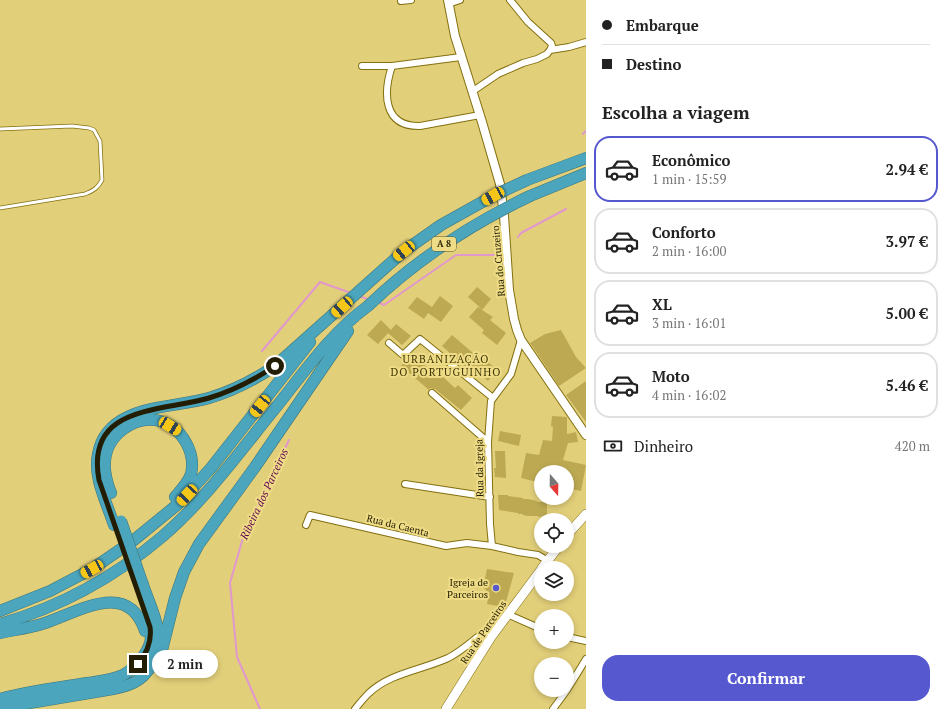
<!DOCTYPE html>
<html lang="pt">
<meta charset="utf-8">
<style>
body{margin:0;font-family:"PT Serif",serif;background:#f2f2f2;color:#222;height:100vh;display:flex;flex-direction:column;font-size:15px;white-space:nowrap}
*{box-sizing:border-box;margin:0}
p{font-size:13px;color:#767676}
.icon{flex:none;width:22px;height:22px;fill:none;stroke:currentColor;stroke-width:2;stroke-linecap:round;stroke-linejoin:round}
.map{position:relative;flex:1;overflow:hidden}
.side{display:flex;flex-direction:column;background:#fff;width:360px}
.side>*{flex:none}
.top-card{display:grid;align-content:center;height:88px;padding:0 16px;background:#fff}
.needle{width:26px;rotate:160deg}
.buttons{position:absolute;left:534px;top:465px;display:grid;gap:8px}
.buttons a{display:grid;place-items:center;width:40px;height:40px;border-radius:50%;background:#fff;box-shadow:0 2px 6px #0003;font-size:20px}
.end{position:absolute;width:18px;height:18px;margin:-9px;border:5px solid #231d03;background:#fff;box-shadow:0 0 0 2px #fff}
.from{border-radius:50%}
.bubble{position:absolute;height:28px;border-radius:14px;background:#fff;box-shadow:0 2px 6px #0003;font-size:13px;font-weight:700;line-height:28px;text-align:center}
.car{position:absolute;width:12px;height:24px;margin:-12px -6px;border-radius:5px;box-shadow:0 0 3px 1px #0007;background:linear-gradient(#f5c518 24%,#345 0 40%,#f5c518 0 76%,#345 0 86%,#f5c518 0)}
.top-card b{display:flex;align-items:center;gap:14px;height:38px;font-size:15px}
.top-card b+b{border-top:1px solid #e0e0e0}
.top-card i{width:10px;height:10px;background:#222}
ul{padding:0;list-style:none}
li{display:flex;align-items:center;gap:12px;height:66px;margin:0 8px 6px;padding:0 8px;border:2px solid #e0e0e0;border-radius:16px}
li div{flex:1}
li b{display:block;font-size:15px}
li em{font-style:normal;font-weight:700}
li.current{border-color:#5558cf}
li>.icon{width:36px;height:36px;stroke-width:1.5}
h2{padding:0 16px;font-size:18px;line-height:48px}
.pay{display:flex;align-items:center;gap:10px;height:44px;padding:0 16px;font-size:15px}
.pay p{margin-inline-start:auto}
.action{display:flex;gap:8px;margin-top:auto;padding:8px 16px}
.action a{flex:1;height:46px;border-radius:16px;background:#5558cf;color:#fff;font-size:16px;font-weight:700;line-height:46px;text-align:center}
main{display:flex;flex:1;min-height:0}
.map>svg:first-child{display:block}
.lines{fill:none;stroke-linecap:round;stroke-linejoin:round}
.stream{stroke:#e098cd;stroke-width:2}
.building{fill:#bca952}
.service-casing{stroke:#83700f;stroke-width:4.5}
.minor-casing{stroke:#83700f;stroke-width:8}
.tertiary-casing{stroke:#83700f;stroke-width:10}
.secondary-casing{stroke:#83700f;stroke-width:10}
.motorway-casing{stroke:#3d757b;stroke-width:12}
.service{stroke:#fff;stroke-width:3}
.minor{stroke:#fff;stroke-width:6}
.tertiary{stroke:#fff;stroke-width:8}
.secondary{stroke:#fff;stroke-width:9}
.motorway{stroke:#4ba5bc;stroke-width:11}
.motorway-bridge-casing{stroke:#3d757b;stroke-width:12;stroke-linecap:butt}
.motorway-bridge{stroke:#4ba5bc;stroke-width:11}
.route{stroke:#231d03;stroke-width:5}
.poi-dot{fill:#5558cf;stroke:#efdc86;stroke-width:1.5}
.labels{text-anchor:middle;stroke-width:4;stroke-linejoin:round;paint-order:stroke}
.shield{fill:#efdc86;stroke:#60562a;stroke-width:1}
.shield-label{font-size:9px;font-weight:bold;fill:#231d03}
.street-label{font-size:10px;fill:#231d03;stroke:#efdc86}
.poi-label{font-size:10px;fill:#231d03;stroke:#efdc86;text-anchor:end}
.neighbourhood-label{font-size:11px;letter-spacing:1px;fill:#403706;stroke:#efdc86}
.water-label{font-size:11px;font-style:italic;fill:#610a52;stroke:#efdc86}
</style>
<main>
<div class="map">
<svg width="586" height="709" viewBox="0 0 586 709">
<rect width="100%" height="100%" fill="#e2cf7a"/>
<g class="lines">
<path class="stream" d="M583,134L586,131
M518,237L521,233L566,209
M359,296L370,300
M378,302L384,305L456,255H493L500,254
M262,351L320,282L351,293
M260,709L237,657L230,583L244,534L289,440"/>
</g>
<path class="building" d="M477,287L491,299L482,310L493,317L490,320L506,333L497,345L482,333L484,330L469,317L478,307L482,309L468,297Z
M440,296L453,306L441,322L428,313L424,319L408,308L417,297L432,307Z
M381,320L391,330L396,324L411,336L402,345L388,333L391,330L378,344L367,335Z
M561,330L576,357L586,368L559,386L530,343L545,334Z
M452,335L480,359L482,357L497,370L488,381L473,368L470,371L442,346Z
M411,353L439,378L442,376L455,388L458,385L472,398L461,410L435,389L430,388L429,390L401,366Z
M586,381V422L566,395Z
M552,416L567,417V434L576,432L578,442L568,443L563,460L586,465L581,491L567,488V472H541V483L521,478L526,453L539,455L543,440L552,441L553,427L551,426Z
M500,431L521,435L519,446L498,441Z
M495,451H505L506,478L495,477L494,468H496Z
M498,495H508V496L523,498V499H528L537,501V502H547V516L538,517V516H528L523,515V514H518V513L499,510Z
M487,569L514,573L506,602L504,601L502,607L487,604L488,599L485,598L486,589L483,588Z"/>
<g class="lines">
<g class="service-casing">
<path id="service" d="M0,129L72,126L89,128L94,130L100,141L102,180C98,188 93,191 85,194L0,208"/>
</g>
<g class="minor-casing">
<path id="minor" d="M510,0L528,22L551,43L552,46L550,50
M401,1L411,0
M448,4L460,0
M461,57L392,66C383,93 383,127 420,126L480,115
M362,66H392
M473,91L498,74L523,63L537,59L547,54L550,50L569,47L586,42
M521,340L511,374L491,401L488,442L490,524L492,546L518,552L538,555L548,561
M389,343L403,355L420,339L493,398
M432,393L488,442
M405,484L490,497
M306,525L310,515L446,546L467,543L492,546
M507,614L541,629
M567,637L586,641
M567,690L586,659
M355,709C359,704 364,698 369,693C390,673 422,670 448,658C460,652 470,643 480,635L483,634L491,637
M553,709L567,690"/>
</g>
<g class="tertiary-casing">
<path id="tertiary" d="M448,0L455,36L482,122L500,184L504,216L509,290L514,319L517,330L521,340L586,435"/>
</g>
<g class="secondary-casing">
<path id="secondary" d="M567,535L586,514
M542,568L559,546
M446,709L491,637L541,570"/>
</g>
<g class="motorway-casing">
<path id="motorway" d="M527,180L586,158
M530,196L586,173
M111,493C107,483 104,472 105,461C107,435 134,415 160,421C182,427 196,453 191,474C188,483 181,490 175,497
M114,525C107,503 93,478 98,454C107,404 171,409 209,398C233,391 254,380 275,366L404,251L441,225L493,196
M0,611L50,591L92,569L134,540L178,504L211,468L310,342
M0,624C60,607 116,576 163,536C206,499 241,450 277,406C305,371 332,332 368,306
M0,633C14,630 29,628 42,624C77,613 128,578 145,631
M152,667L157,663L160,658L175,598L184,572L199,544L255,467L348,331
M0,699C28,691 58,688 87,683C99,681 112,680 123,675C136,668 152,650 151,634C150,628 148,622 147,616
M0,708L113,689C135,685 147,678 155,657C158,651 160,645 159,639C158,621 149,602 143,585"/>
</g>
<use href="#service" class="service"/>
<use href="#minor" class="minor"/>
<use href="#tertiary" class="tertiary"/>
<use href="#secondary" class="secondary"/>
<use href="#motorway" class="motorway"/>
<g class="motorway-bridge-casing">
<path id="motorway-bridge" d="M493,196L527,180
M368,306C416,260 471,224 530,196
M121,521L143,585"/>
</g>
<use href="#motorway-bridge" class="motorway-bridge"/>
</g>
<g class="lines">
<path class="route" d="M138,664C147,653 152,641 150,627L99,480C85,405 161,412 209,398C233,391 254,380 275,366"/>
</g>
<circle class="poi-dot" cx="496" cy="588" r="4"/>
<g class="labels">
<rect class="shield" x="432" y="237" width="24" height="14" rx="3"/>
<g class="shield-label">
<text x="444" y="247">A 8</text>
</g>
<g class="street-label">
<text transform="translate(498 261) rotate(-95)" y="4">Rua do Cruzeiro</text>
<text transform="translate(479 468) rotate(-91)" y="4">Rua da Igreja</text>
<text transform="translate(398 525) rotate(14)" y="4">Rua da Caenta</text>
<text transform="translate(483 632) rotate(-56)" y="4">Rua de Parceiros</text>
</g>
<g class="poi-label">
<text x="488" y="586">Igreja de<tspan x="488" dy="12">Parceiros</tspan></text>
</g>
<g class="neighbourhood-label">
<text x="446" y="363">URBANIZAÇÃO<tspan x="446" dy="13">DO PORTUGUINHO</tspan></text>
</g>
<g class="water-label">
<text transform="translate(264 494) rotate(-65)" y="4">Ribeira dos Parceiros</text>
</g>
</g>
</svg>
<div class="buttons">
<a><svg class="needle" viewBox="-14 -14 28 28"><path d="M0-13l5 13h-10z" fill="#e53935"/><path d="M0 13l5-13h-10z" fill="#767676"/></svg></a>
<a><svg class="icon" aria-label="locate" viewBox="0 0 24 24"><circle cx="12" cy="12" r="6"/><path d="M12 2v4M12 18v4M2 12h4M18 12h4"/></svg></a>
<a><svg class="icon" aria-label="layers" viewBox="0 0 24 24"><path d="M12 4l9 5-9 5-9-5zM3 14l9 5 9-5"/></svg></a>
<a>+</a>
<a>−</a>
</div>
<i class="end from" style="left:275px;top:366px"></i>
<i class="end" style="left:138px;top:664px"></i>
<div class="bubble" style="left:152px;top:650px;width:66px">2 min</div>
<i class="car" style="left:493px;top:196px;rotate:241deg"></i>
<i class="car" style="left:404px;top:251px;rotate:231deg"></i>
<i class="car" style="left:342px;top:307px;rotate:228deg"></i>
<i class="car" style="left:260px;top:406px;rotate:218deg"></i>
<i class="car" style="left:170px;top:426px;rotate:121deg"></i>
<i class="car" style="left:187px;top:495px;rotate:223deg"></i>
<i class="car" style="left:92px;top:569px;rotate:241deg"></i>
</div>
<section class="side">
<div class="top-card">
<b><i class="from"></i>Embarque</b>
<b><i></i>Destino</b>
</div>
<h2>Escolha a viagem</h2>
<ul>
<li class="current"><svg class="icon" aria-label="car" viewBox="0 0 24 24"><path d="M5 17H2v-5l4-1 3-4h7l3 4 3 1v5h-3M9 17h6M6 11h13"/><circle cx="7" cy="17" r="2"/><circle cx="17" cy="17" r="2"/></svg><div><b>Econômico</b><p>1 min · 15:59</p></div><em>2.94 €</em></li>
<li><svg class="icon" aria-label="car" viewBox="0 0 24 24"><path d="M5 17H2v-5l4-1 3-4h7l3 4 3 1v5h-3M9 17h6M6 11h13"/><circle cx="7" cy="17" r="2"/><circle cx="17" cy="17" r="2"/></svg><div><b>Conforto</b><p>2 min · 16:00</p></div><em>3.97 €</em></li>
<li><svg class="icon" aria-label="car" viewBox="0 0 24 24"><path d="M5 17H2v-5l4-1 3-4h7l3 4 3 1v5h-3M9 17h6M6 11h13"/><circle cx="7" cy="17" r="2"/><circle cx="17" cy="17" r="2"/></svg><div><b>XL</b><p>3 min · 16:01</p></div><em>5.00 €</em></li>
<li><svg class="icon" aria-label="car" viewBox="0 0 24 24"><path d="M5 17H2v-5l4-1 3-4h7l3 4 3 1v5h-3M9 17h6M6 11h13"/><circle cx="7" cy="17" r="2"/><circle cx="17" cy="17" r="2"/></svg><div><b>Moto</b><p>4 min · 16:02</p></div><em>5.46 €</em></li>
</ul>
<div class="pay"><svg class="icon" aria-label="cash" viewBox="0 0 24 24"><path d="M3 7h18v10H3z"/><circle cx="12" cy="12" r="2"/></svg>Dinheiro<p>420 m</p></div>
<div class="action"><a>Confirmar</a></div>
</section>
</main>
